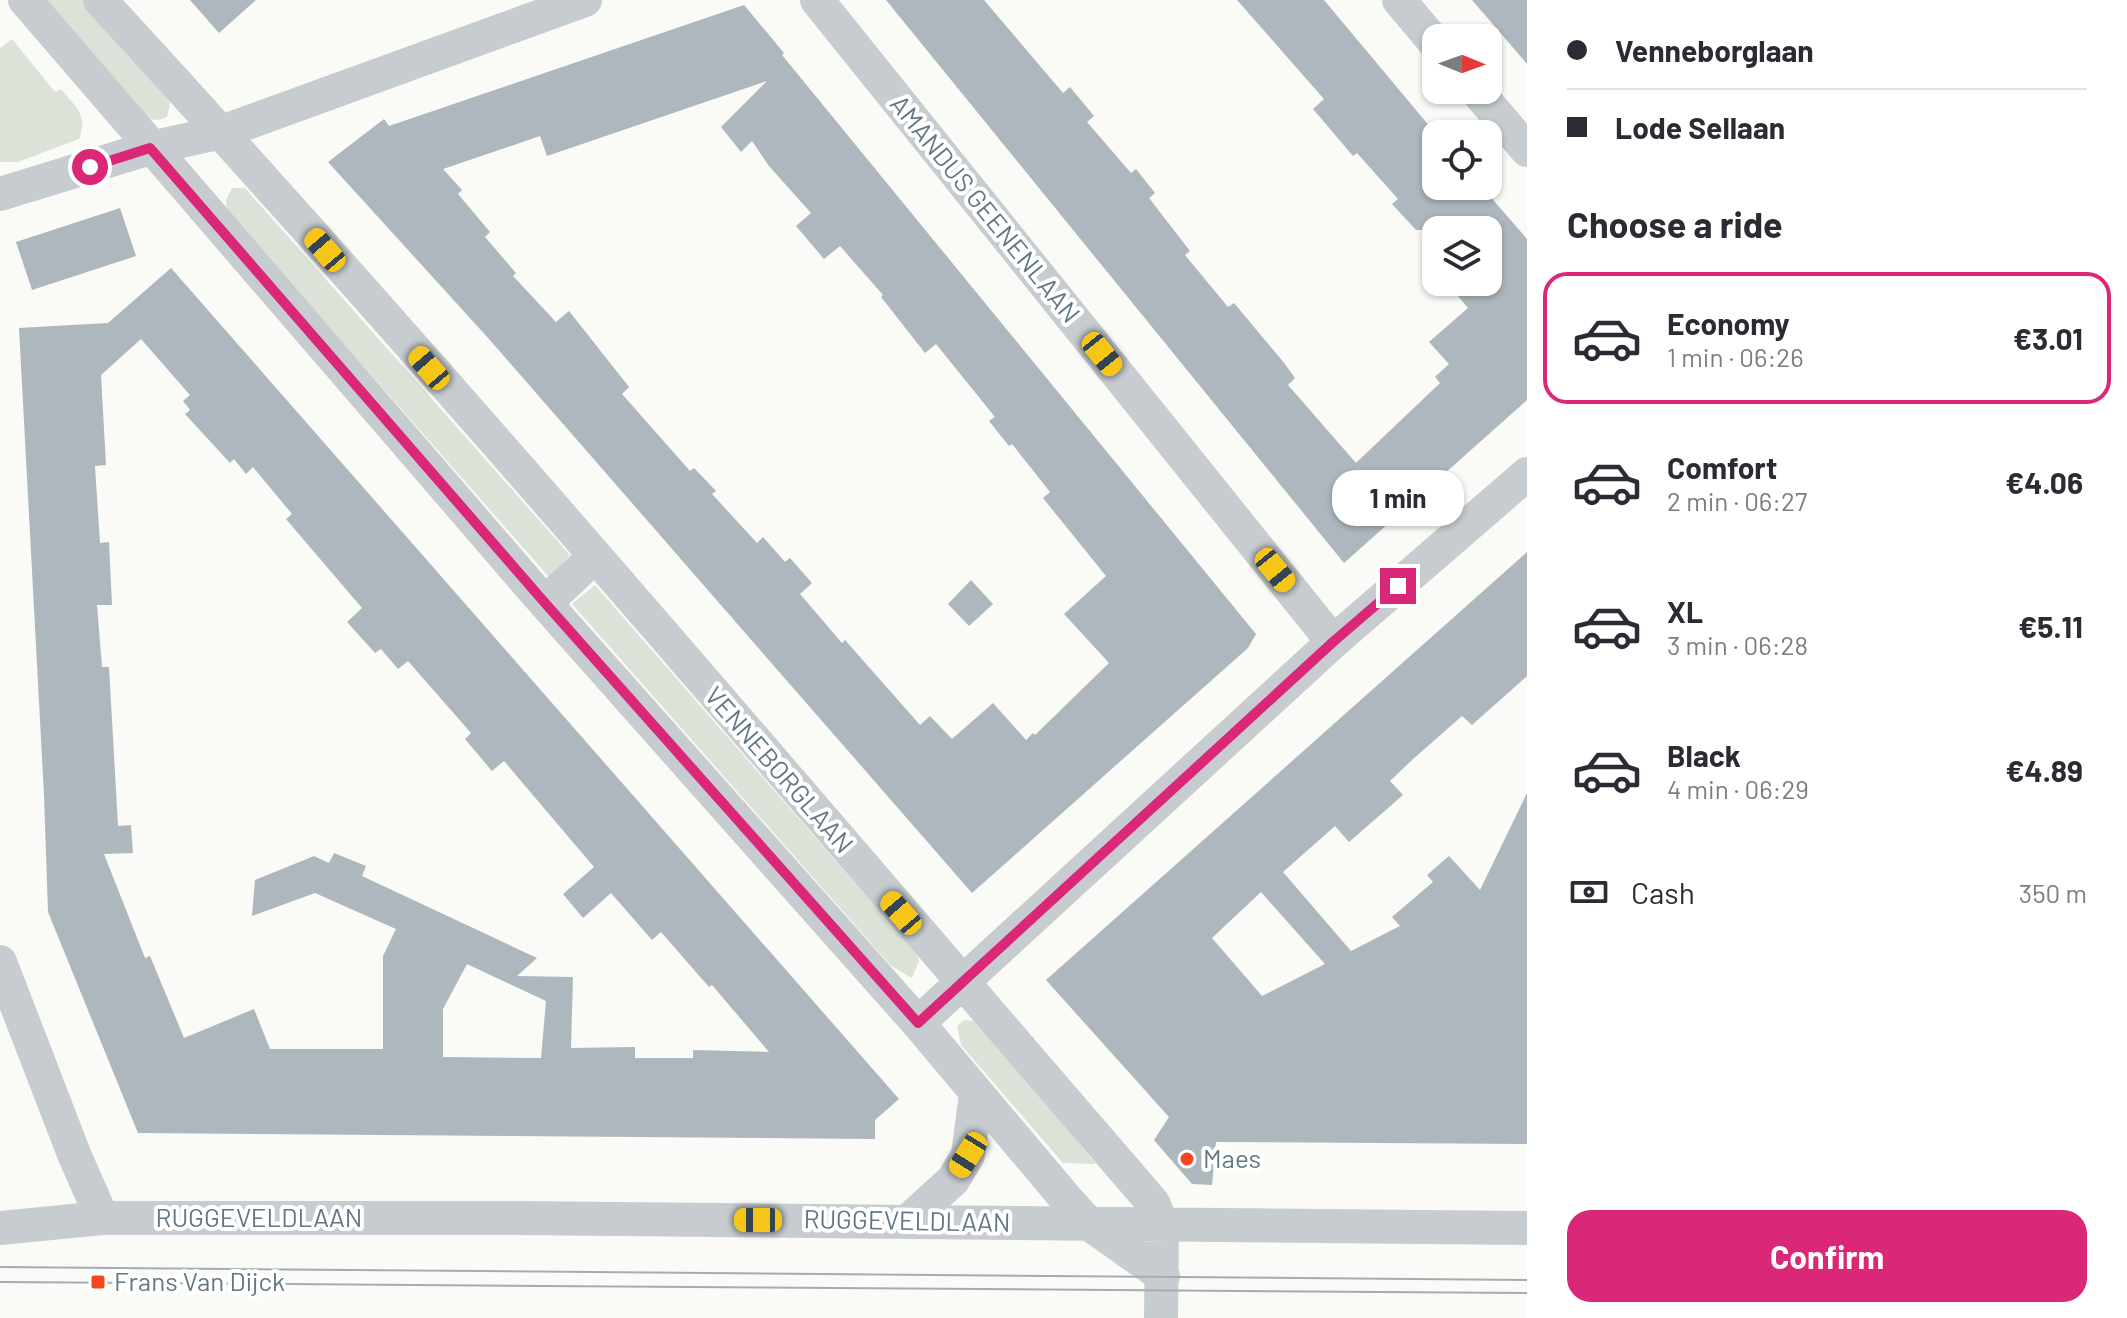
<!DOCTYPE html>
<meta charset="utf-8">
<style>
body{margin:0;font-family:Barlow,sans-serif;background:#f2f2f3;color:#2b2b33;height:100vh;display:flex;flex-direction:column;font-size:30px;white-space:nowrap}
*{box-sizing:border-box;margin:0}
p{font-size:26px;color:#7c7c81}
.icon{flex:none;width:44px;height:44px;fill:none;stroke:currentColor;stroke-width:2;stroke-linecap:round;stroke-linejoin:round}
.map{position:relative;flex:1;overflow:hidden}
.panel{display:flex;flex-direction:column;background:#fff;width:600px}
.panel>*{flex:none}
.guide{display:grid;align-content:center;height:176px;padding:0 40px;background:#fff}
.needle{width:52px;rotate:91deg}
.fabs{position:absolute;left:1422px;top:24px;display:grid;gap:16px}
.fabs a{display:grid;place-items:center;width:80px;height:80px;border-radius:16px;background:#fff;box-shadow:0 2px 6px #0004;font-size:40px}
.end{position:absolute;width:36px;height:36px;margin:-18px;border:10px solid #db2777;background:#fff;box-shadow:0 0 0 4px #fff}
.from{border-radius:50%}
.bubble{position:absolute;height:56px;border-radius:24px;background:#fff;box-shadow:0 2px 6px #0004;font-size:26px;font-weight:700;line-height:56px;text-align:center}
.car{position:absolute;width:24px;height:48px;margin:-24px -12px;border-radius:10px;box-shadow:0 0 6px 2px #0007;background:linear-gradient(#f5c518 24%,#345 0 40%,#f5c518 0 76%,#345 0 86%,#f5c518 0)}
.guide b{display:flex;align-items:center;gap:28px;height:76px;font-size:30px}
.guide b+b{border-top:2px solid #e1e1e2}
.guide i{width:20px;height:20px;background:#2b2b33}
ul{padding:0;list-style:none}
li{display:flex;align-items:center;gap:24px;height:132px;margin:0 16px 12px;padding:0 24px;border:4px solid transparent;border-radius:24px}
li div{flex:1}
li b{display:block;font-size:30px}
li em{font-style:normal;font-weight:700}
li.selected{border-color:#db2777}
li>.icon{width:72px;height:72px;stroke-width:1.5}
h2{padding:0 40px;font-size:36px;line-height:96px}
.pay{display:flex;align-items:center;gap:20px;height:88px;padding:0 40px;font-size:30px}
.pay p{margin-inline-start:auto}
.primary-button{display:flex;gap:16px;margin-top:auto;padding:16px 40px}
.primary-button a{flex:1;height:92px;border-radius:24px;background:#db2777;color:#fff;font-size:32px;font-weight:700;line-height:92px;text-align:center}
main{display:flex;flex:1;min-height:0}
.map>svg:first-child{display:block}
.green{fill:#dbe2d8}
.building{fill:#adb7bd;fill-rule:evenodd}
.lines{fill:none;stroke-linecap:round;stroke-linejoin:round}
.minor{stroke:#c6cccf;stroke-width:34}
.tram{stroke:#a4adb3;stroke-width:2}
.route{stroke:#db2777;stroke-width:10}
.poi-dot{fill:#f6461b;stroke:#fff;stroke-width:3}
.labels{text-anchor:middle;stroke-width:8;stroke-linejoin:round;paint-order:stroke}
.street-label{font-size:26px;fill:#617785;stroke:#fff}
.poi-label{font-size:26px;fill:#617785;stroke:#fff;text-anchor:start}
</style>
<main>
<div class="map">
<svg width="1527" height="1318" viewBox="0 0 1527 1318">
<rect width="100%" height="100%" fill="#fafaf7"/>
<path class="green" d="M42,0H84L167,96L170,104L167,117L159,120L147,119Z
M12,39L55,92L61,89C76,108 88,114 79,139L18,162H0V48Z
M232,188H245L570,555L549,577L227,211L226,200Z
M595,585L915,952L919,961L912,978L891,966L572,604Z
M964,1020L976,1021L982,1026L1096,1164L1063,1163L961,1045L957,1026Z"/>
<path class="building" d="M190,0H256L219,33Z
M886,0H984L1063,93L1070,87L1094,116L1087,122L1131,173L1136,169L1155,193L1149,198L1190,251L1185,255L1228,307L1234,303L1285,364L1295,378L1288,385L1356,463L1440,383L1435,377L1449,364L1429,342L1468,308L1446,282H1488V230H1416L1392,204L1398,199L1357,153L1353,156L1313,109L1324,99L1237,0H1324L1436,134V186H1481L1527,239V400L1344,563Z
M1472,0H1527V64Z
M744,5L784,53L782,55L1256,634L1248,648L972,893L489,339L328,162L384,119L389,126ZM767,81L721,127L741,152L752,141L769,166L811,213L796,226L824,259L840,246L883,295L881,297L925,353L936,344L995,417L989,421L1009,446L1012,444L1050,492L1043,498L1106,576L1064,614L1109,663L1035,735L1033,733L1026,740L993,703L952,739L930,716L920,725L845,640L842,643L800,594L812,583L790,558L785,562L763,537L757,543L712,494L716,491L694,468L690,471L622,394L629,387L569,311L556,322L513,276L516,273L485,237L490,232L458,194L462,190L443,169L540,136L547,156Z
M120,208L136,256L32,290L16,242Z
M171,268L899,1099L875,1120V1139L138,1133L48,912L44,795L19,328L108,323ZM141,339L190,395L183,401L190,410L185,414L230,463L234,459L246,474L253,467L292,514L286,519L362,608L347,622L375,653L381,649L398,669L408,661L471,733L465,739L492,771L504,761L594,867L563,894L583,918L611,893L652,940L661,932L709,987L712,985L769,1052L693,1050V1058H635V1047L571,1048L573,977L517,976L537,958L362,876L366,866L334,853L329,863L314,856L255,880L252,916L315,893L396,929L383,956V1049H270L254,1009L184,1038L150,956L145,958L104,854L133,853L131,825L118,826L109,667H102L97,605H112L109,542L100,543L95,466L106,465L101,375ZM467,964L546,1001L541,1058L443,1057V1009Z
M1527,552V676L1472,725L1462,716L1412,760L1390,781L1403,795L1349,842L1335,826L1283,872L1351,951L1400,926L1392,917L1433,882L1427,875L1449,856L1480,890L1527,793V1144L1216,1142L1212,1185L1192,1184L1154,1140L1169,1117L1046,980ZM1261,892L1325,964L1262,996L1212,938Z
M971,580L993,604L969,626L948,604Z"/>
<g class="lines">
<path class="minor" d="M25,0L545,603L918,1023L1067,1200L1088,1223L1163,1276
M100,0C461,392 805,800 1153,1203L1162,1225L1161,1318
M817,0L1333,642
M1399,0L1436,44
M1476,90L1527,150
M0,194L150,148L222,132L585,0
M545,603L594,557
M0,962L74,1154L102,1218
M918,1023L1333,642L1527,474
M908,1221L953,1180L968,1155L976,1094
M0,1228L102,1218H519L1527,1228"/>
<path class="tram" d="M0,1267L1527,1280
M0,1282L1527,1293"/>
</g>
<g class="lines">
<path class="route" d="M90,167L150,148L545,603L918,1023L1333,642L1398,586"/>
</g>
<g class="poi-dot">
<circle cx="1187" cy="1159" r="8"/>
<rect x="90" y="1274" width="16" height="16" rx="4"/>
</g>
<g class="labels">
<g class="street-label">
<text transform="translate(985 209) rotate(51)" y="9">AMANDUS GEENENLAAN</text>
<text transform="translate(779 770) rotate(49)" y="9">VENNEBORGLAAN</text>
<text x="259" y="1227">RUGGEVELDLAAN</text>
<text transform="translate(907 1221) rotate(1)" y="9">RUGGEVELDLAAN</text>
</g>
<g class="poi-label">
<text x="1203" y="1168">Maes</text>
<text x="114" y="1291">Frans Van Dijck</text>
</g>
</g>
</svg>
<div class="fabs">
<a><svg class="needle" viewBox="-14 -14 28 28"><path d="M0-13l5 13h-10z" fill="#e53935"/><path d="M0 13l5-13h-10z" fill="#7c7c81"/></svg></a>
<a><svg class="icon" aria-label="locate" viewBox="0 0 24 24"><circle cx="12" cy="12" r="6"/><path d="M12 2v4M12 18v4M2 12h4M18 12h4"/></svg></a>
<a><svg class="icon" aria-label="layers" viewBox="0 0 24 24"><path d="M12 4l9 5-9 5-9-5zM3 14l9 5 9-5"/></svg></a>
</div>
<i class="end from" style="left:90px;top:167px"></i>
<i class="end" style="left:1398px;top:586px"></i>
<div class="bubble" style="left:1332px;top:470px;width:132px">1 min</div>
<i class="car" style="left:325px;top:250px;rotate:319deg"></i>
<i class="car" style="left:1102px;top:354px;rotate:141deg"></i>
<i class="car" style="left:429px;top:368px;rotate:319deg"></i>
<i class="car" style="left:1275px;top:570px;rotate:141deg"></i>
<i class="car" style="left:901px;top:913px;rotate:319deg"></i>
<i class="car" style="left:968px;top:1155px;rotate:212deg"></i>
<i class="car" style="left:758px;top:1220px;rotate:270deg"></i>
</div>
<section class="panel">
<div class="guide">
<b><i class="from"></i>Venneborglaan</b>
<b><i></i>Lode Sellaan</b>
</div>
<h2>Choose a ride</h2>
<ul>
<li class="selected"><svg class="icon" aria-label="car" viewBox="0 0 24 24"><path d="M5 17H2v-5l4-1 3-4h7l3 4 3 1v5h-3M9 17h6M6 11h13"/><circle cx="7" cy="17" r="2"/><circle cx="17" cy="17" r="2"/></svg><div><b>Economy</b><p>1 min · 06:26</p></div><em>€3.01</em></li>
<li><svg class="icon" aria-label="car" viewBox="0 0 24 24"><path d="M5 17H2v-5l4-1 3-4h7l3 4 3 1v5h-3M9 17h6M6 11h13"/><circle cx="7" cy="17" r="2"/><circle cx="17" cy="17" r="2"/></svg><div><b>Comfort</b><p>2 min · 06:27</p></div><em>€4.06</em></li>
<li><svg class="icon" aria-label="car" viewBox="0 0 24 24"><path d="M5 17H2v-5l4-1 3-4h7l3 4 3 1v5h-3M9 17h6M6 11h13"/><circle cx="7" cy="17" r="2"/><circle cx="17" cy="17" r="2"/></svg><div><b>XL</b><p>3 min · 06:28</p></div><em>€5.11</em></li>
<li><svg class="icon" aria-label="car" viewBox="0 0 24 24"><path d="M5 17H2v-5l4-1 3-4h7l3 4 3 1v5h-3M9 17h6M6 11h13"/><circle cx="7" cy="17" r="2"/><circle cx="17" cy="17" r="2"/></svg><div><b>Black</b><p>4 min · 06:29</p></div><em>€4.89</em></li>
</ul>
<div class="pay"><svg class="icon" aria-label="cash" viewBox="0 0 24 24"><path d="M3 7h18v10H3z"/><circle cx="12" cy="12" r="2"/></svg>Cash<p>350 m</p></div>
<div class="primary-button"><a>Confirm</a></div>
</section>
</main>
